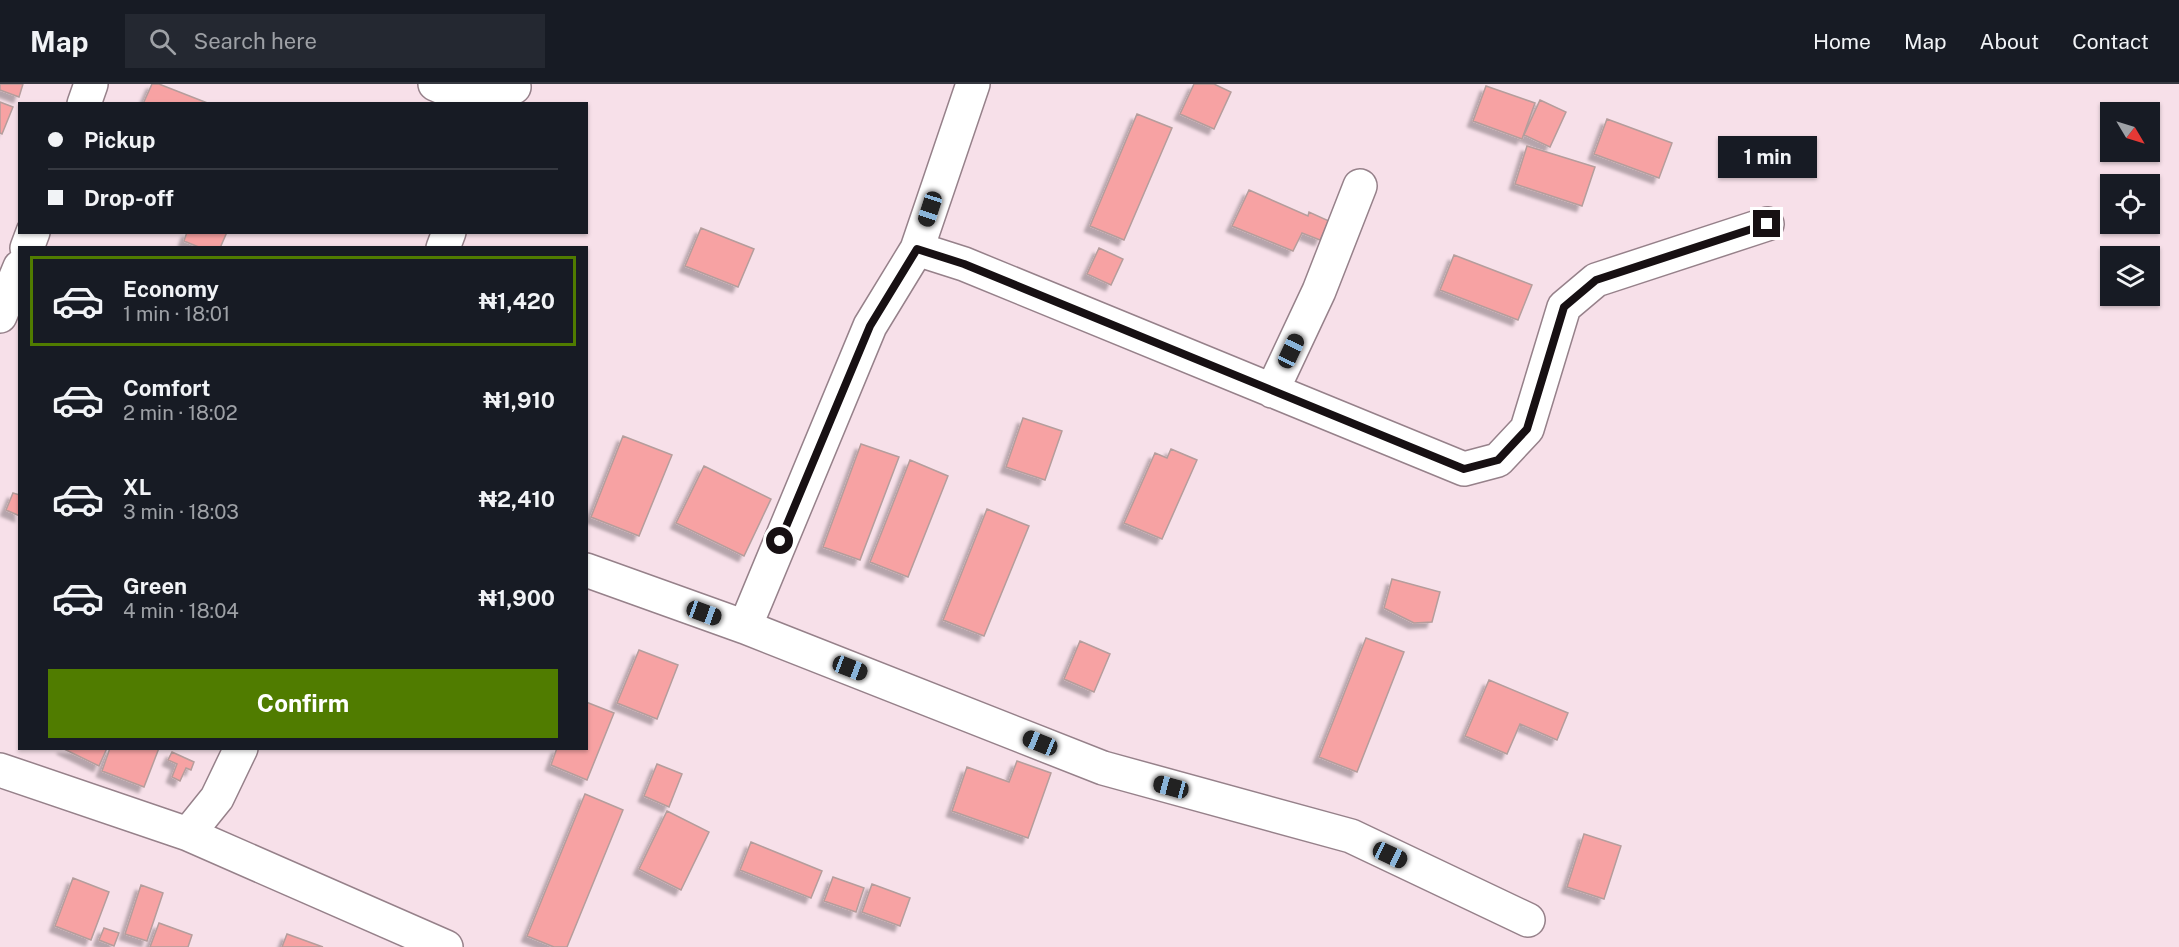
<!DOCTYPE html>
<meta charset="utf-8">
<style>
body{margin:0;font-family:"Public Sans",sans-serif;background:#242831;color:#f1f3f6;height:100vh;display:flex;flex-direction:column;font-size:22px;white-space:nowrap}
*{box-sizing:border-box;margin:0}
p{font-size:20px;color:#9ea1a6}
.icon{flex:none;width:33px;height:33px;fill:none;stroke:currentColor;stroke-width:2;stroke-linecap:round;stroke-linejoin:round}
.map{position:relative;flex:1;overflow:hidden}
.drawer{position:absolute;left:18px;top:162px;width:570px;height:504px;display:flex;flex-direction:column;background:#171b24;border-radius:0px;box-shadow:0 2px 4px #0004}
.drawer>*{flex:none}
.banner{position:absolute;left:18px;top:18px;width:570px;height:132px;border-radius:0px;box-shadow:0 2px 4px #0004;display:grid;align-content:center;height:132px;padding:0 30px;background:#171b24}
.needle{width:39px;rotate:128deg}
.buttons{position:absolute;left:2100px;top:18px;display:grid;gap:12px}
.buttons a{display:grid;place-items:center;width:60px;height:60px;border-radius:0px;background:#171b24;box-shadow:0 2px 4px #0004;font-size:30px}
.end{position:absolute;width:27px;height:27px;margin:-14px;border:8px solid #171013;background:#fff;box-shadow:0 0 0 3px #fff}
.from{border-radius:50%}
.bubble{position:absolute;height:42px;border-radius:0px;background:#171b24;box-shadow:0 2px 4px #0004;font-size:20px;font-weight:700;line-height:42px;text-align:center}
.car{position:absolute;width:18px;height:36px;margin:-18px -9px;border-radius:8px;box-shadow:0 0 4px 2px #0007;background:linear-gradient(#222 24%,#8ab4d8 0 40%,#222 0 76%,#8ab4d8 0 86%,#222 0)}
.banner b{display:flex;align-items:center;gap:21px;height:57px;font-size:22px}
.banner b+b{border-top:2px solid #363941}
.banner i{width:15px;height:15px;background:#f1f3f6}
ul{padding:10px 0 0;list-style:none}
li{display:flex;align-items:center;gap:18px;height:90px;margin:0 12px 9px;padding:0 18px;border:3px solid transparent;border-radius:0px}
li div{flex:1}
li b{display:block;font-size:22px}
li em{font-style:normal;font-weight:700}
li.on{border-color:#507c00}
li>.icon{width:54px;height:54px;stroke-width:1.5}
.primary-button{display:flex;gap:12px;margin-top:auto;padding:12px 30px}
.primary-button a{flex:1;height:69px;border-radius:0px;background:#507c00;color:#fff;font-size:24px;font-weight:700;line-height:69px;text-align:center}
header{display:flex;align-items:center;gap:36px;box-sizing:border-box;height:84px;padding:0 30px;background:#171b24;border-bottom:2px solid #363941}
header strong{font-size:28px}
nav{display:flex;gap:33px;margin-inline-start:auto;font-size:21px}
.search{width:420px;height:54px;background:#242831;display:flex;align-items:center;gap:15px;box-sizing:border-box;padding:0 21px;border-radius:0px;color:#9ea1a6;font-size:22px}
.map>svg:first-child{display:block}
.building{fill:#f7a2a3;stroke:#b59d9c;stroke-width:1.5;filter:url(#shadow)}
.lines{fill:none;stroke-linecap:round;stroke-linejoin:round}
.street-casing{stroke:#96818a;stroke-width:36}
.street{stroke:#fff;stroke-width:33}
.route{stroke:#171013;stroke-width:8}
</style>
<header>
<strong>Map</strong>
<div class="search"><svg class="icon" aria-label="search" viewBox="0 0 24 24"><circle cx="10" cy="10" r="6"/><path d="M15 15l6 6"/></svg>Search here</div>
<nav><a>Home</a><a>Map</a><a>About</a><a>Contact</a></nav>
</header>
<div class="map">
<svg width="2179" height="863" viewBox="0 0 2179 863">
<defs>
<filter id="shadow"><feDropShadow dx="-5.5" dy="5.5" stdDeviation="1.5" flood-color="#0004"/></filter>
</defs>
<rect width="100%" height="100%" fill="#f7e0e9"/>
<path class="building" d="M0,0H23L19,13L0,6Z
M152,0H159L210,20H143Z
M1194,0H1214L1231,8L1214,45L1180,30Z
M1486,2L1535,19L1522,55L1473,37Z
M1540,16L1566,28L1550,63L1524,51Z
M0,18L13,23L2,50L0,49Z
M1137,30L1172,44L1124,156L1090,142Z
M1607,35L1672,59L1659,94L1594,70Z
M1527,62L1595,83L1582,122L1515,100Z
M1249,106L1308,132L1309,128L1329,137L1320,156L1302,149L1293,167L1232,142Z
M701,144L754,165L738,203L685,182Z
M187,148H227L220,164H201L184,157Z
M1099,164L1123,175L1111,201L1087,190Z
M1454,171L1532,201L1518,236L1440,206Z
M1023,334L1062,347L1045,396L1006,383Z
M623,352L672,371L639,452L591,433Z
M861,360L899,373L860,476L823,463Z
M1171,365L1197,376L1162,455L1124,439L1155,369L1167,374Z
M910,376L948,392L908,493L870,478Z
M704,382L771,415L744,472L676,439Z
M13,409L20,411V432L6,426Z
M987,425L1029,442L984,552L943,536Z
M1392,495L1440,508L1432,538L1414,539L1384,524Z
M1366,554L1404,568L1357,688L1319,673Z
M1080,557L1110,570L1094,608L1064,595Z
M639,566L678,581L657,635L617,619Z
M1489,596L1568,629L1557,656L1520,640L1507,670L1465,652Z
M586,618L614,629L587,696L551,681L557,664H586Z
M62,664H107L99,682Z
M110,664H159L144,703L102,687Z
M172,668L194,678L191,686L186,684L180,697L172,693L177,680L168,676Z
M1017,677L1051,689L1028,754L952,727L967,683L1009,698Z
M657,680L682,690L669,723L644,712Z
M585,710L623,726L567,863H554L527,852Z
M667,727L709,748L681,806L639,785Z
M1584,750L1621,762L1604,815L1567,803Z
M751,758L822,787L811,814L740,786Z
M833,793L864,804L856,828L824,817Z
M73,794L109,808L91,856L55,842Z
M872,800L910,814L900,842L862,828Z
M141,801L163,809L147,857L125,850Z
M159,839L192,851L188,863H150Z
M104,844L119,849L114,862L99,856Z
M287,850L323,863H282Z"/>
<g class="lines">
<g class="street-casing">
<path id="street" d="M435,0L463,12L514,3
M84,20L91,0
M27,164L33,148
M443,164L449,148
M917,165L973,0
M0,232L20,183
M1272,307L1319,207L1360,102
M586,486L745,543L1103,684L1351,752L1528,836
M745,543L870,242L917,165L964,180L1464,385L1498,376L1527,345L1564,223L1596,196L1767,140
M0,686L188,750L217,714L241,664
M188,750L446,863"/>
</g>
<use href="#street" class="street"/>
</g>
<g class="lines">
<path class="route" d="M780,457L870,242L917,165L964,180L1464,385L1498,376L1527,345L1564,223L1596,196L1767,140"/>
</g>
</svg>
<div class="buttons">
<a><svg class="needle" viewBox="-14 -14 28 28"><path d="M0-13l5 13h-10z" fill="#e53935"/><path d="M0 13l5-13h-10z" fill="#9ea1a6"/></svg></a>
<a><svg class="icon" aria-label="locate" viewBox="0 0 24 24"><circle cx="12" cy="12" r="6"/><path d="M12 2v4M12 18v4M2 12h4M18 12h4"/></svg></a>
<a><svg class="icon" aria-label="layers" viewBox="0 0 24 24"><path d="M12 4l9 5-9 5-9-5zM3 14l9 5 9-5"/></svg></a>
</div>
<i class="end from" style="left:780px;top:457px"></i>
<i class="end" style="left:1767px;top:140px"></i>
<div class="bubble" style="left:1718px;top:52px;width:99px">1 min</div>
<i class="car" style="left:930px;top:125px;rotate:198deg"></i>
<i class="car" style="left:1291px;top:267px;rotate:25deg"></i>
<i class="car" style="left:704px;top:529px;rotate:110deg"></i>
<i class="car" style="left:850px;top:584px;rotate:111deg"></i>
<i class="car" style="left:1040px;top:659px;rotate:292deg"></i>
<i class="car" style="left:1171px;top:703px;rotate:285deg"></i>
<i class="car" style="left:1390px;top:771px;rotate:115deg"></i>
<div class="banner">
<b><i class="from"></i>Pickup</b>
<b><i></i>Drop-off</b>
</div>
<section class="drawer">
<ul>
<li class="on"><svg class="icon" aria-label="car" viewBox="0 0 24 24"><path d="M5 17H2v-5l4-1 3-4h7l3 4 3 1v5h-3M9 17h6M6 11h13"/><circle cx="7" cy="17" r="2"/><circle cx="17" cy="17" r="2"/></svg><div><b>Economy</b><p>1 min · 18:01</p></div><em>₦1,420</em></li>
<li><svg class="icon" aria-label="car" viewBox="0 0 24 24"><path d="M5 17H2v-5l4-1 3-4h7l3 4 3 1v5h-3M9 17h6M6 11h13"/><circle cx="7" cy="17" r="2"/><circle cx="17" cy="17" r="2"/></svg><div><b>Comfort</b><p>2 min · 18:02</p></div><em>₦1,910</em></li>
<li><svg class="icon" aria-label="car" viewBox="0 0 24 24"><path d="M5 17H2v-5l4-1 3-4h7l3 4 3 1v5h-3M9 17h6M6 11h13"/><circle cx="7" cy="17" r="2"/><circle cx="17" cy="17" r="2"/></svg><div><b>XL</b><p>3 min · 18:03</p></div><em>₦2,410</em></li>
<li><svg class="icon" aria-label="car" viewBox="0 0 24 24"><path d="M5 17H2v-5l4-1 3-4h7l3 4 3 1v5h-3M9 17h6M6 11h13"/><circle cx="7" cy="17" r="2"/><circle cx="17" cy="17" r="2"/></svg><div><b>Green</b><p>4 min · 18:04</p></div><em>₦1,900</em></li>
</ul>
<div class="primary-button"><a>Confirm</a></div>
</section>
</div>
